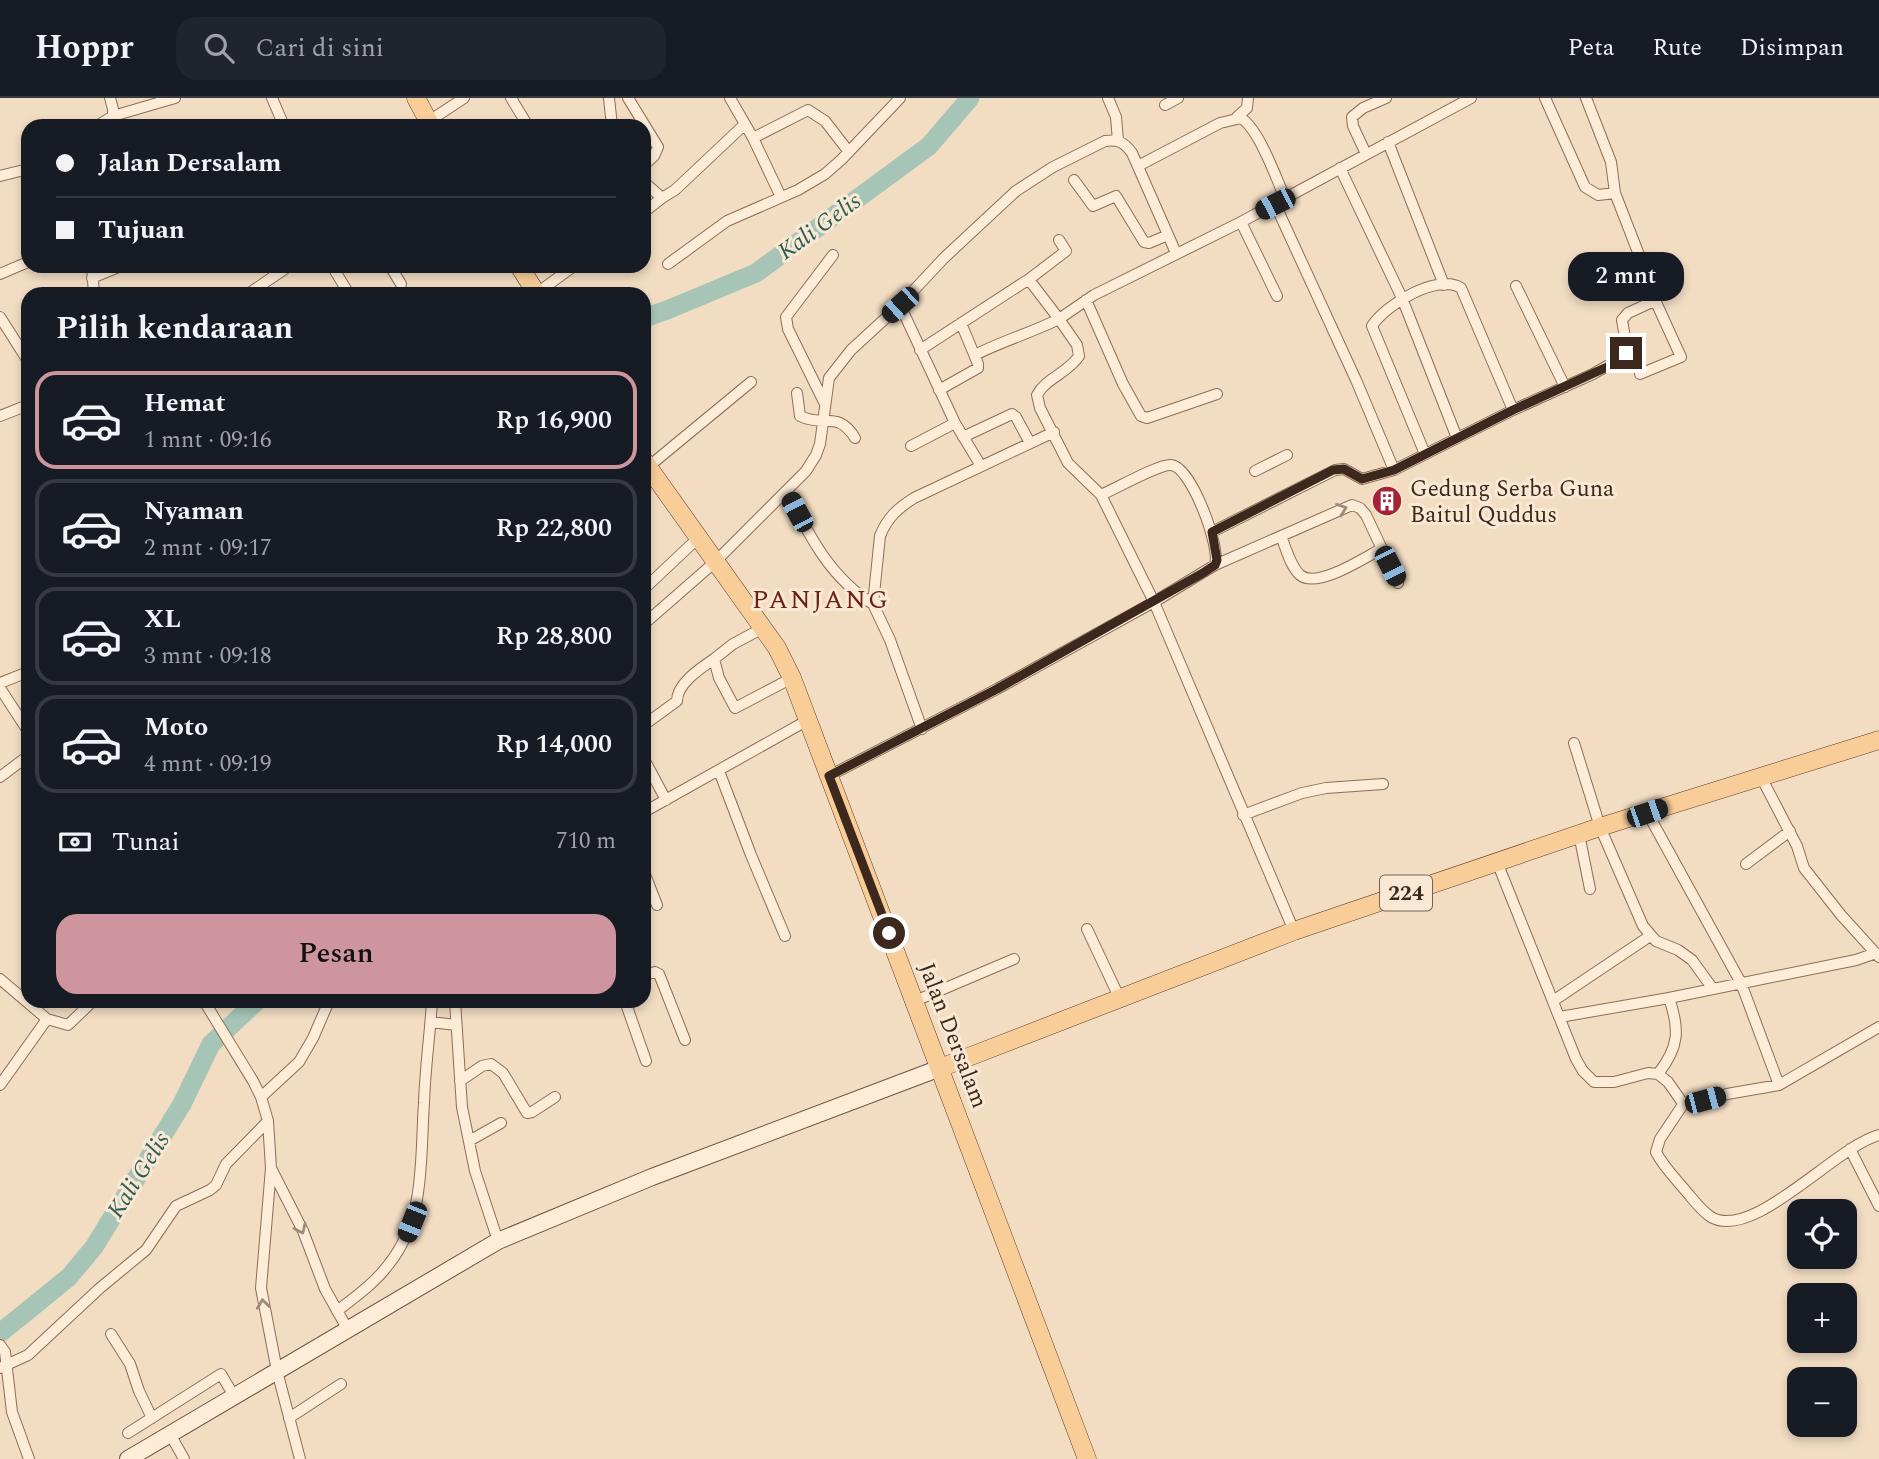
<!DOCTYPE html>
<html lang="id">
<meta charset="utf-8">
<style>
body{margin:0;font-family:Spectral,serif;background:#20242c;color:#f1f3f6;height:100vh;display:flex;flex-direction:column;font-size:26px;white-space:nowrap}
*{box-sizing:border-box;margin:0}
p{font-size:23px;color:#9ea1a6}
.icon{flex:none;width:38px;height:38px;fill:none;stroke:currentColor;stroke-width:2;stroke-linecap:round;stroke-linejoin:round}
.map{position:relative;flex:1;overflow:hidden}
.panel{position:absolute;left:21px;top:189px;width:630px;height:721px;display:flex;flex-direction:column;background:#171b24;border-radius:21px;box-shadow:0 4px 10px #0003}
.panel>*{flex:none}
.guide{position:absolute;left:21px;top:21px;width:630px;height:154px;border-radius:21px;box-shadow:0 4px 10px #0003;display:grid;align-content:center;height:154px;padding:0 35px;background:#171b24}
.fabs{position:absolute;left:1787px;top:1101px;display:grid;gap:14px}
.fabs a{display:grid;place-items:center;width:70px;height:70px;border-radius:14px;background:#171b24;box-shadow:0 4px 10px #0003;font-size:35px}
.end{position:absolute;width:32px;height:32px;margin:-16px;border:9px solid #3d281d;background:#fff;box-shadow:0 0 0 4px #fff}
.from{border-radius:50%}
.bubble{position:absolute;height:49px;border-radius:21px;background:#171b24;box-shadow:0 4px 10px #0003;font-size:23px;font-weight:600;line-height:49px;text-align:center}
.car{position:absolute;width:21px;height:42px;margin:-21px -10px;border-radius:9px;box-shadow:0 0 5px 2px #0007;background:linear-gradient(#222 24%,#8ab4d8 0 40%,#222 0 76%,#8ab4d8 0 86%,#222 0)}
.guide b{display:flex;align-items:center;gap:24px;height:66px;font-size:26px}
.guide b+b{border-top:2px solid #363941}
.guide i{width:18px;height:18px;background:#f1f3f6}
ul{padding:0;list-style:none}
li{display:flex;align-items:center;gap:21px;height:98px;margin:0 14px 10px;padding:0 21px;border:4px solid #363941;border-radius:21px}
li div{flex:1}
li b{display:block;font-size:26px}
li em{font-style:normal;font-weight:600}
li.on{border-color:#ce959f}
li>.icon{width:63px;height:63px;stroke-width:1.5}
h2{padding:0 35px;font-size:32px;line-height:84px}
.pay{display:flex;align-items:center;gap:18px;height:77px;padding:0 35px;font-size:26px}
.pay p{margin-inline-start:auto}
.primary-button{display:flex;gap:14px;margin-top:auto;padding:14px 35px}
.primary-button a{flex:1;height:80px;border-radius:21px;background:#ce959f;color:#111;font-size:28px;font-weight:600;line-height:80px;text-align:center}
header{display:flex;align-items:center;gap:42px;box-sizing:border-box;height:98px;padding:0 35px;background:#171b24;border-bottom:2px solid #363941}
header strong{font-size:33px}
nav{display:flex;gap:38px;margin-inline-start:auto;font-size:24px}
.search{width:490px;height:63px;background:#20242c;display:flex;align-items:center;gap:18px;box-sizing:border-box;padding:0 24px;border-radius:21px;color:#9ea1a6;font-size:26px}
.map>svg:first-child{display:block}
.lines{fill:none;stroke-linecap:round;stroke-linejoin:round}
.river{stroke:#a6c5b7;stroke-width:19}
.street-casing{stroke:#8e6d58;stroke-width:12}
.secondary-casing{stroke:#704e3b;stroke-width:18}
.primary-casing{stroke:#5c3c2c;stroke-width:19}
.street{stroke:#fcecd8;stroke-width:10}
.secondary{stroke:#fcecd8;stroke-width:16}
.primary{stroke:#f8cd98;stroke-width:18}
.oneway{stroke:#9c8a7a}
.route{stroke:#3d281d;stroke-width:9}
.labels{text-anchor:middle;stroke-width:6;stroke-linejoin:round;paint-order:stroke}
.shield{fill:#f9e9d4;stroke:#756254;stroke-width:2}
.shield-label{font-size:21px;font-weight:bold;fill:#3d281d}
.poi-label{font-size:23px;fill:#3d281d;stroke:#f9e9d4;text-anchor:start}
.street-label{font-size:23px;fill:#3d281d;stroke:#f9e9d4}
.water-label{font-size:24px;font-style:italic;fill:#2b5e54;stroke:#f9e9d4}
.quarter-label{font-size:26px;letter-spacing:2px;fill:#6d1f19;stroke:#f9e9d4}
</style>
<header>
<strong>Hoppr</strong>
<div class="search"><svg class="icon" aria-label="search" viewBox="0 0 24 24"><circle cx="10" cy="10" r="6"/><path d="M15 15l6 6"/></svg>Cari di sini</div>
<nav><a>Peta</a><a>Rute</a><a>Disimpan</a></nav>
</header>
<div class="map">
<svg width="1879" height="1361" viewBox="0 0 1879 1361">
<rect width="100%" height="100%" fill="#f2ddc3"/>
<g class="lines">
<path class="river" d="M644,220L667,212L756,175L929,48L970,0
M0,1235L69,1179L94,1149L182,1006L211,946L257,903"/>
<g class="street-casing">
<path id="street" d="M272,0L284,28
M511,0L528,28
M609,0L612,28
M628,0L658,49L654,58L644,67
M730,0L753,40L781,99
M1108,0L1116,19L1118,43
M1545,0L1585,89L1598,97L1615,95
M1165,7L1178,0
M113,18L175,0
M1237,19L1247,10L1248,0
M426,25L464,0
M97,28L113,18V11L110,0
M753,40L808,12L825,23L849,54
M1388,44L1444,187
M1366,56L1353,28L1352,19L1363,10L1386,0
M1138,68L1220,25L1241,20C1259,31 1276,80 1285,100
M1340,70L1402,200L1457,340
M0,78L28,71
M1074,82L1093,108L1116,98L1144,144L1149,145L1168,137
M644,84L662,100L644,114
M662,100L675,92L745,26
M1275,106L1356,282L1394,372
M1241,124L1277,198
M668,166L727,123L798,92L825,76L841,62L900,0
M92,168L94,196
M332,168L349,196
M390,168L401,186
M0,176L28,164
M92,180L121,168
M1028,182L1066,153L1059,142
M1516,188L1565,289
M537,195L574,168
M248,196L289,168
M1086,202L1123,286L1141,318L1147,320L1217,296
M900,207L955,325L981,368
M0,219L28,263
M920,252L1026,183H1030L1059,221C1031,235 1002,243 975,257
M1640,276L1681,259L1655,202
M939,292L978,270V266L961,225
M797,295L800,318C824,330 838,312 855,340
M825,306L788,231L786,219L833,157
M0,318L28,307
M963,339L1012,316L1016,319L1030,345
M911,348L955,325
M1425,356L1372,228C1385,207 1437,175 1461,190L1513,312
M648,369L751,284
M1255,373L1287,357
M787,394C809,437 830,480 873,506
M1212,434L1335,372L1344,371L1362,381L1394,372L1513,312L1593,276L1621,260L1627,251L1622,222L1628,215L1652,204L1655,198L1615,95L1611,64L1586,0
M1281,438C1286,450 1290,468 1300,477C1317,491 1364,460 1381,451
M1215,467L1352,407L1360,410L1366,417L1398,485
M644,491L697,441
M644,526L715,464L806,373L816,357L820,346L829,280L851,252L900,207L944,160L1016,93L1053,69L1105,43C1118,41 1124,44 1132,55L1176,155
M763,530L733,546L714,561L719,580L735,610L792,580
M0,585L28,574
M0,590L28,633
M644,627L677,603C677,585 701,570 714,561
M922,631L890,542L873,506L880,438C887,420 898,410 914,400L1054,334
M1574,645L1600,729L1643,828L1656,843L1678,852L1692,862L1713,891
M644,661L666,702
M719,673L751,757L785,838
M829,678L997,591L1154,504L1215,467C1221,449 1191,368 1171,367C1159,366 1115,391 1101,397
M0,679L28,658
M1761,679L1797,748L1804,770L1841,817L1879,859
M644,714L808,622
M1647,714L1741,885L1779,987
M1243,717L1302,695L1326,690L1383,686
M1579,736L1590,791
M1497,764L1576,961L1583,973L1594,984H1614L1648,975L1658,976L1668,984L1682,1004L1691,1006L1727,996L1779,987L1879,929
M1746,766L1790,733
M644,774L657,807
M1087,831L1119,899
M1294,833L1154,504L1101,397L1068,365L1040,310L1037,297C1046,280 1068,275 1079,258L1077,247L1059,221L1094,197L1241,124L1471,0
M644,877L655,874L659,876L685,942
M0,881L47,921L68,927L93,903
M204,903L253,983L261,999L268,1023L271,1070L261,1190L277,1273L300,1361
M455,903L462,1009L475,1073L498,1143
M625,903L646,963
M915,903L1014,861
M1553,903L1650,838
M1560,919L1669,900L1856,862L1876,855
M431,924L456,927
M1658,976C1679,949 1680,932 1669,900
M460,983L482,968L491,966L503,975L527,1015L532,1014L555,999
M0,987L47,921
M261,999L299,964L313,940L329,903
M1684,1005L1660,1041L1656,1054C1663,1068 1675,1080 1685,1092C1693,1101 1701,1113 1711,1119C1753,1144 1836,1048 1879,1037
M469,1043L501,1025
M1850,1051L1879,1108
M272,1072L303,1133L325,1191L348,1232
M337,1213C355,1199 375,1185 389,1166C426,1119 420,1061 424,1005C425,971 430,937 432,903
M111,1236L130,1266L139,1293L152,1320
M0,1247L5,1254L12,1314L29,1361
M0,1270L28,1257L100,1190L146,1152L176,1108L210,1092L216,1087L226,1066L268,1023
M289,1320L341,1286
M128,1335L221,1276L234,1298
M170,1336L184,1361"/>
</g>
<g class="secondary-casing">
<path id="secondary" d="M128,1361L498,1143L652,1079L940,970"/>
</g>
<g class="primary-casing">
<path id="primary" d="M416,0L431,28
M519,168L537,196
M644,363L777,550L792,580L1087,1361
M940,970L1294,833L1600,729L1879,642"/>
</g>
<use href="#street" class="street"/>
<use href="#secondary" class="secondary"/>
<use href="#primary" class="primary"/>
</g>
<defs><path id="oneway-chevron" d="M-2-3.5L2.5 0L-2 3.5" fill="none" stroke-width="1.6" stroke-linecap="round" stroke-linejoin="round" transform="scale(1.75)"/></defs>
<g class="oneway">
<use href="#oneway-chevron" transform="translate(1342 411) rotate(-20)"/>
<use href="#oneway-chevron" transform="translate(301 1131) rotate(65)"/>
<use href="#oneway-chevron" transform="translate(263 1206) rotate(-97)"/>
</g>
<g class="lines">
<path class="route" d="M889,835L829,678L997,591L1203,475L1215,467L1217,462L1212,434L1333,372L1344,371L1362,381L1394,372L1513,312L1607,269L1626,255"/>
</g>
<defs>
<g id="building-disc" transform="scale(1.575)"><circle r="9.5" fill="#a32235" stroke="#f9e9d4"/><path d="M-4-6H4V6H1V3H-1V6H-4ZM-2.5-4.3h1.7v1.8h-1.7ZM.8-4.3h1.7v1.8H.8ZM-2.5-1h1.7V.8h-1.7ZM.8-1h1.7V.8H.8Z" fill="#fff"/></g>
</defs>
<g fill-rule="evenodd">
<use href="#building-disc" x="1387" y="403"/>
</g>
<g class="labels">
<rect class="shield" x="1380" y="777.5" width="52" height="35" rx="5"/>
<g class="shield-label">
<text x="1406" y="802">224</text>
</g>
<g class="poi-label">
<text x="1410" y="398">Gedung Serba Guna<tspan x="1410" dy="26">Baitul Quddus</tspan></text>
</g>
<g class="street-label">
<text transform="translate(954 937) rotate(69)" y="8">Jalan Dersalam</text>
</g>
<g class="water-label">
<text transform="translate(819 128) rotate(-36)" y="8">Kali Gelis</text>
<text transform="translate(138 1077) rotate(-58)" y="8">Kali Gelis</text>
</g>
<g class="quarter-label">
<text x="821" y="510">PANJANG</text>
</g>
</g>
</svg>
<div class="fabs">
<a><svg class="icon" aria-label="locate" viewBox="0 0 24 24"><circle cx="12" cy="12" r="6"/><path d="M12 2v4M12 18v4M2 12h4M18 12h4"/></svg></a>
<a>+</a>
<a>−</a>
</div>
<i class="end from" style="left:889px;top:835px"></i>
<i class="end" style="left:1626px;top:255px"></i>
<div class="bubble" style="left:1568px;top:154px;width:116px">2 mnt</div>
<i class="car" style="left:1275px;top:106px;rotate:243deg"></i>
<i class="car" style="left:900px;top:207px;rotate:228deg"></i>
<i class="car" style="left:797px;top:414px;rotate:332deg"></i>
<i class="car" style="left:1390px;top:468px;rotate:153deg"></i>
<i class="car" style="left:1647px;top:715px;rotate:71deg"></i>
<i class="car" style="left:1705px;top:1002px;rotate:75deg"></i>
<i class="car" style="left:412px;top:1124px;rotate:202deg"></i>
<div class="guide">
<b><i class="from"></i>Jalan Dersalam</b>
<b><i></i>Tujuan</b>
</div>
<section class="panel">
<h2>Pilih kendaraan</h2>
<ul>
<li class="on"><svg class="icon" aria-label="car" viewBox="0 0 24 24"><path d="M5 17H2v-5l4-1 3-4h7l3 4 3 1v5h-3M9 17h6M6 11h13"/><circle cx="7" cy="17" r="2"/><circle cx="17" cy="17" r="2"/></svg><div><b>Hemat</b><p>1 mnt · 09:16</p></div><em>Rp 16,900</em></li>
<li><svg class="icon" aria-label="car" viewBox="0 0 24 24"><path d="M5 17H2v-5l4-1 3-4h7l3 4 3 1v5h-3M9 17h6M6 11h13"/><circle cx="7" cy="17" r="2"/><circle cx="17" cy="17" r="2"/></svg><div><b>Nyaman</b><p>2 mnt · 09:17</p></div><em>Rp 22,800</em></li>
<li><svg class="icon" aria-label="car" viewBox="0 0 24 24"><path d="M5 17H2v-5l4-1 3-4h7l3 4 3 1v5h-3M9 17h6M6 11h13"/><circle cx="7" cy="17" r="2"/><circle cx="17" cy="17" r="2"/></svg><div><b>XL</b><p>3 mnt · 09:18</p></div><em>Rp 28,800</em></li>
<li><svg class="icon" aria-label="car" viewBox="0 0 24 24"><path d="M5 17H2v-5l4-1 3-4h7l3 4 3 1v5h-3M9 17h6M6 11h13"/><circle cx="7" cy="17" r="2"/><circle cx="17" cy="17" r="2"/></svg><div><b>Moto</b><p>4 mnt · 09:19</p></div><em>Rp 14,000</em></li>
</ul>
<div class="pay"><svg class="icon" aria-label="cash" viewBox="0 0 24 24"><path d="M3 7h18v10H3z"/><circle cx="12" cy="12" r="2"/></svg>Tunai<p>710 m</p></div>
<div class="primary-button"><a>Pesan</a></div>
</section>
</div>
